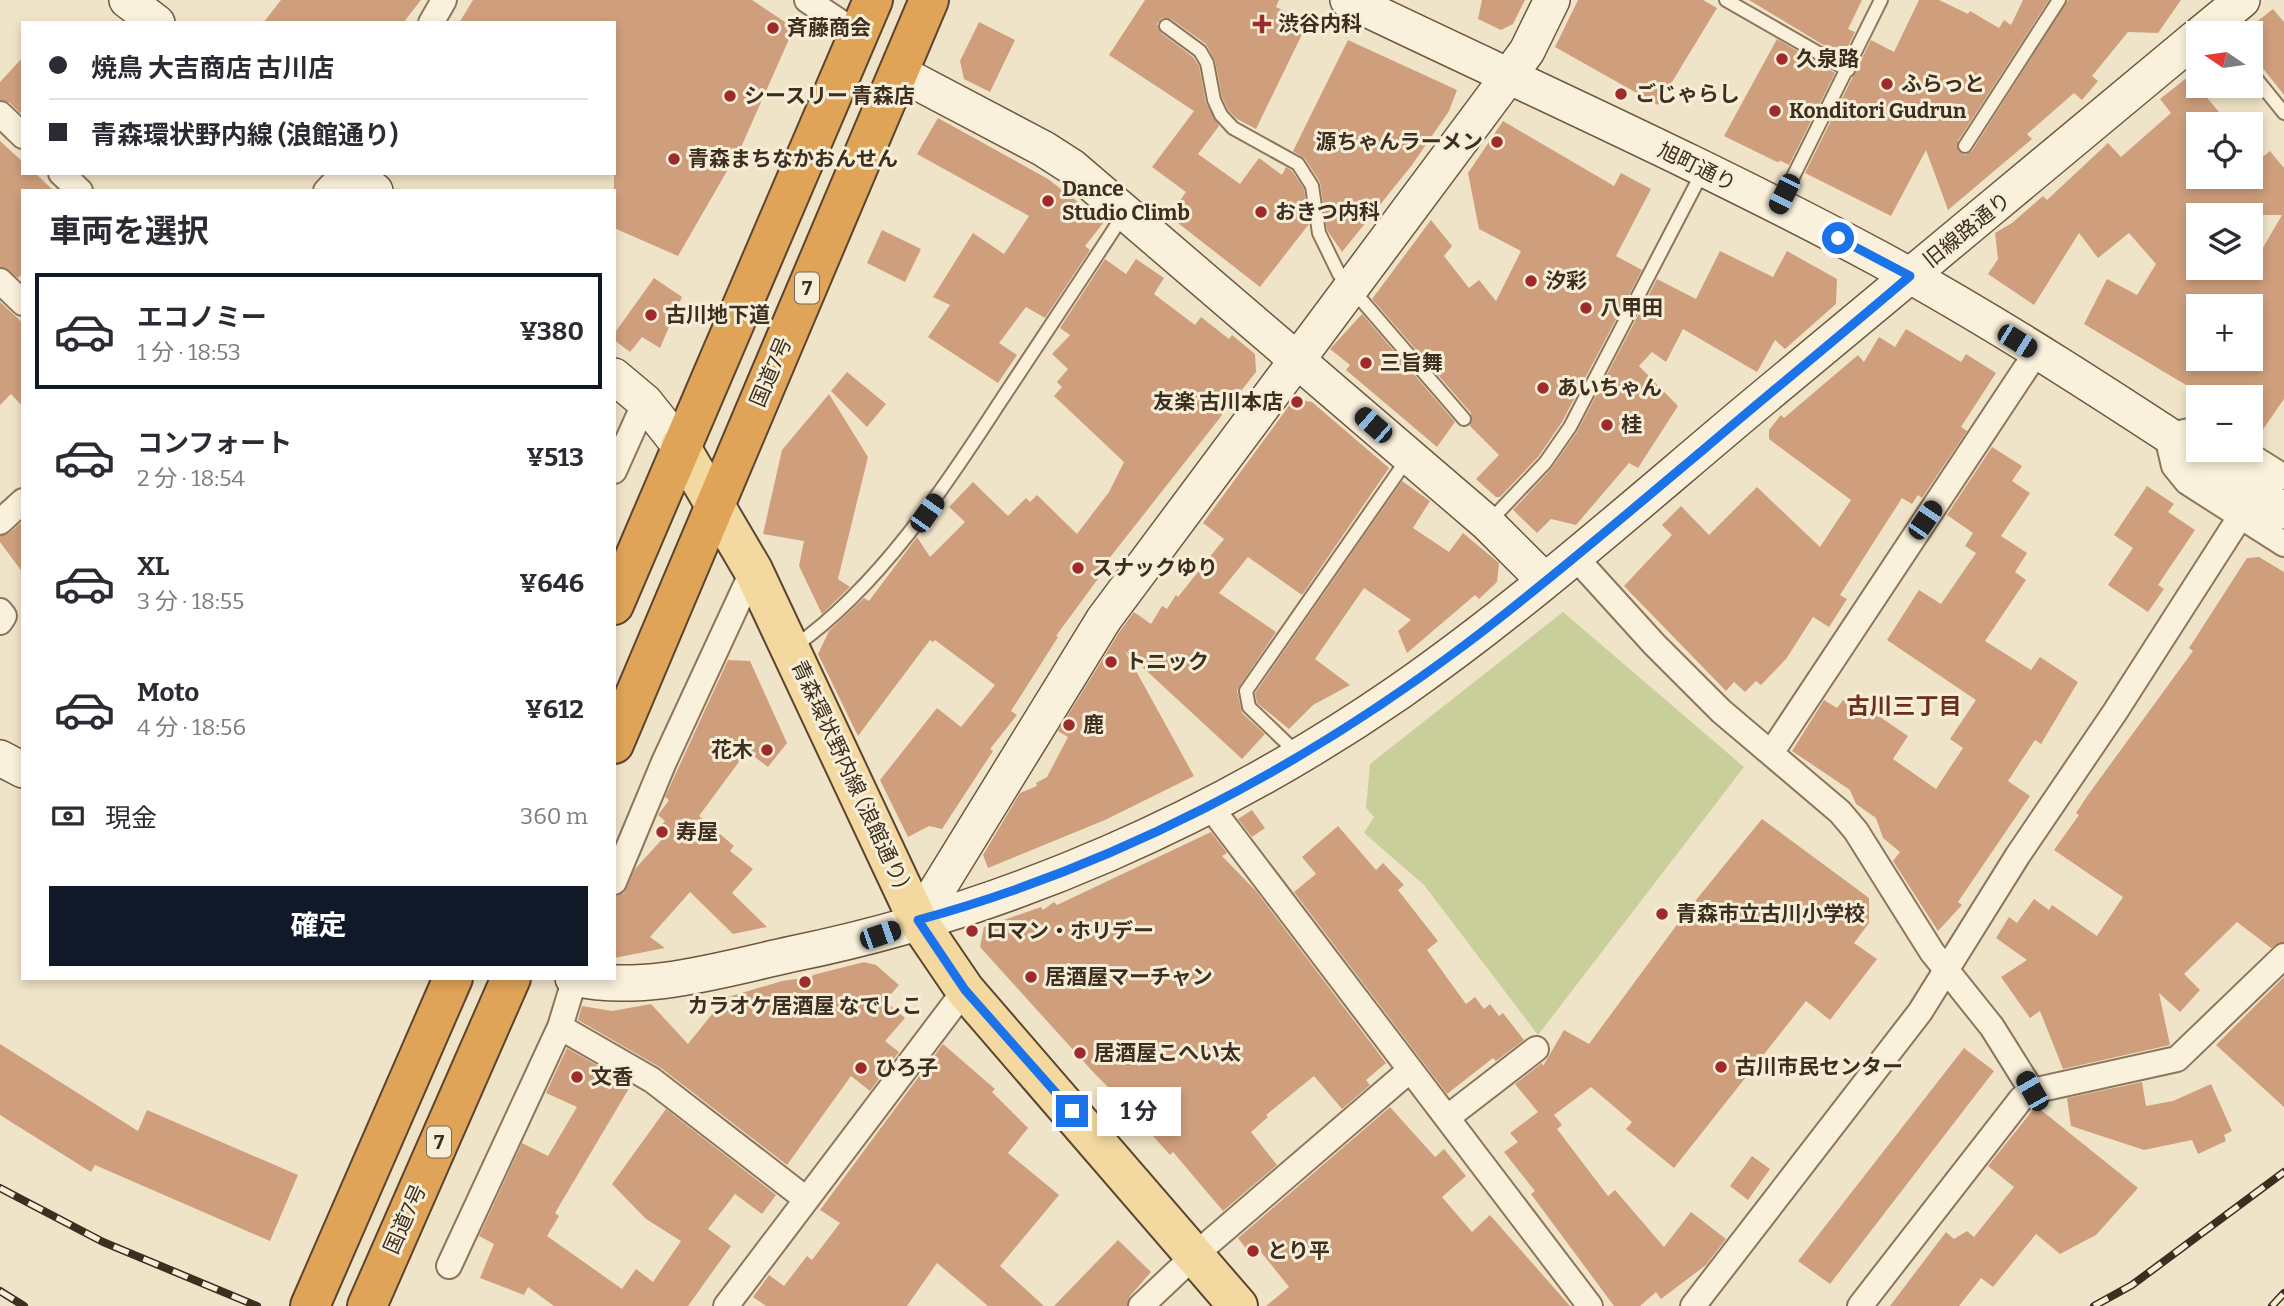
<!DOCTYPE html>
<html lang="ja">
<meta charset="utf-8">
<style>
body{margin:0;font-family:Bitter,"Noto Sans JP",serif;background:#f2f2f3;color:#2b2b33;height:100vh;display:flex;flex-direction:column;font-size:26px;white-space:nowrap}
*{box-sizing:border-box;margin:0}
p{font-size:23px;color:#7c7c81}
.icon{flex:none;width:38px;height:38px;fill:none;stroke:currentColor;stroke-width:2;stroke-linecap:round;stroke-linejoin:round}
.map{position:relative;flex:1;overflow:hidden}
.drawer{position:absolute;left:21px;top:189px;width:595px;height:791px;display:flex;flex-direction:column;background:#fff;border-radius:0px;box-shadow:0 4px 10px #0003}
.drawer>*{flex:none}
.top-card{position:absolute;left:21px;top:21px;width:595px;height:154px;border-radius:0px;box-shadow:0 4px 10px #0003;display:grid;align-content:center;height:154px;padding:0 28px;background:#fff}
.needle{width:46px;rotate:283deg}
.tools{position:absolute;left:2186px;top:21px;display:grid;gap:14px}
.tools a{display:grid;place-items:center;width:77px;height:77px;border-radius:0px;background:#fff;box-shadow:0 4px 10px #0003;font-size:35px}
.end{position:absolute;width:32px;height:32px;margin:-16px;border:9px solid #1a73e8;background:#fff;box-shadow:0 0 0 4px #fff}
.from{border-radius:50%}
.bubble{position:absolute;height:49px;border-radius:0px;background:#fff;box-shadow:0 4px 10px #0003;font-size:23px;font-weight:700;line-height:49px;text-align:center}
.car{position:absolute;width:21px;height:42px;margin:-21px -10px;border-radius:9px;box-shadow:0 0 5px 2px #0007;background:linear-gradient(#222 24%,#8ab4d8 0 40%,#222 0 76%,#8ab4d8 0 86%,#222 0)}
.top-card b{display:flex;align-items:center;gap:24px;height:66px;font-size:26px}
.top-card b+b{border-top:2px solid #e1e1e2}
.top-card i{width:18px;height:18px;background:#2b2b33}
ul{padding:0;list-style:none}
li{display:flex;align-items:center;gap:21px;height:116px;margin:0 14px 10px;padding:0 14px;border:4px solid transparent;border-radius:0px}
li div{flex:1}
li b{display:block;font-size:26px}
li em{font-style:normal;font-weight:700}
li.active{border-color:#111827}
li>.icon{width:63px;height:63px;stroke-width:1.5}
h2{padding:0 28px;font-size:32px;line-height:84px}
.pay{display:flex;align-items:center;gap:18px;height:77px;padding:0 28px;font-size:26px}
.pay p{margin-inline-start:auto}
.button{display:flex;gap:14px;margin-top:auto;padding:14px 28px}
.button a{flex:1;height:80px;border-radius:0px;background:#111827;color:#fff;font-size:28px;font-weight:700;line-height:80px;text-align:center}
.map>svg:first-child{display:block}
.green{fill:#c9cf9b}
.building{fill:#cf9f7d;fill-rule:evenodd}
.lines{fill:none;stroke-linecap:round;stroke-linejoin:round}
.lane-casing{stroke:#8d765c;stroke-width:16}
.street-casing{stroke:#8d765c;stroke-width:28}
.secondary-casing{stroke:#6f573f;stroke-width:38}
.primary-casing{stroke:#5b4430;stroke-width:42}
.highway-casing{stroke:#5b4430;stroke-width:42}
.lane{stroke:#faf1dc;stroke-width:12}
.street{stroke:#faf1dc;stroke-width:24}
.secondary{stroke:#faf1dc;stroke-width:35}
.primary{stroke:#f3d9a0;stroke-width:38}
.highway{stroke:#e0a458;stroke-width:38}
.rail-casing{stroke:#3d2e20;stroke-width:8}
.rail{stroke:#f7eed8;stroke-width:5;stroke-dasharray:16;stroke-linecap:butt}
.route{stroke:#1a73e8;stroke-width:9}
.poi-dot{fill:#9e2a2b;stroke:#f7eed8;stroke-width:2.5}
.labels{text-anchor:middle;stroke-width:6;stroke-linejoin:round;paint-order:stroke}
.shield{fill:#f7eed8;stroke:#756857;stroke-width:2}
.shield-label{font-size:19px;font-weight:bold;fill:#3d2e20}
.poi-label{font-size:21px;font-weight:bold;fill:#3d2e20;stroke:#f7eed8;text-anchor:start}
.street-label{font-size:21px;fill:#3d2e20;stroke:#f7eed8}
.neighbourhood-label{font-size:23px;font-weight:bold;fill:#6b2e1e;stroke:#f7eed8}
</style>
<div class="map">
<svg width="2284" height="1306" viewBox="0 0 2284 1306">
<rect width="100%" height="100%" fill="#f0e4c8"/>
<path class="green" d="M1563,612L1744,767L1538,1035L1424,885L1364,833L1374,817L1366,808L1370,764Z"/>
<path class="building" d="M281,0H421L403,23H263Z
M473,0H752L794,28L742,145L678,256L614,228V23H459Z
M1145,0H1279L1276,7L1308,22L1256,129L1237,119L1228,110L1222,97L1215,61L1206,44L1171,19L1162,18L1157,24L1161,33L1193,57L1199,66L1206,103L1219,126L1198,154L1240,184L1259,158L1282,175L1286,167L1292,171L1304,189L1309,224L1260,287L1169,216L1186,192L1152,167L1194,111L1109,55Z
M1482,0H1525L1513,24L1501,30L1478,19Z
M1578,0H1703L1717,8L1658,105L1555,47Z
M1749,0H1862L1848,29L1855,32L1843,57Z
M1919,0H1939L1968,14L1970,11L1999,28L2004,20L2011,25L2023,0H2049L1958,141V151L1965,155L1972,151L2068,0H2181L2158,33L2128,32L2092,76L2098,81L2082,100L2074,93L2027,134L2032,139L1948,210L1926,150L1891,216L1805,173L1871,40L1894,52Z
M2273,9L2284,22V95L2250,52V27Z
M979,22L1015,40L990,92L964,79L960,61Z
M1777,39L1835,73L1789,165L1781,161L1777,162L1724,136Z
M1348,40L1457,90L1449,111L1412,165L1342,252L1327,230L1320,182L1305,159L1293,151Z
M23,57V110L20,113L10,103L0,100V82Z
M2189,76L2229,124H2198V177H2250V167L2270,151L2284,168V399L2255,441L2250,438V397H2206L2084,324L2107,279L2137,295L2156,264L2129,233L2098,258L2079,233L2034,305L1988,274L1998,259L1995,233L2012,223L2043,196L2047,200L2108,143L2121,157L2171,113L2160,99ZM2198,215H2282L2251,268H2198ZM2198,306H2250V359H2198Z
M938,118L1048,179L1104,222L1085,246L1090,250L1045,318L1026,307L999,343L1017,355L998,383L928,337L950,305L933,297L973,233L1004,254L1029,216L917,154Z
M1503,121L1614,186L1621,173L1651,189L1616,256L1642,270L1562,422L1538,457L1500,497H1496L1476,479L1499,455L1470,426L1471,413L1372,299L1431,220L1452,246L1444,256L1469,288L1479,280L1496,301L1521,251L1479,229L1468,173Z
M0,141L23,162V173H35L54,191H23V273L18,278L0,267Z
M882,230L921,249L905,282L867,263Z
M1720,251L1773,277L1787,251L1837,279L1836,304L1785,349L1775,340L1757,372L1683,329L1666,362L1652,352L1639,366L1678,406L1638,468L1629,463L1576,525L1551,519L1537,533L1513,510L1551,469L1577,432L1657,279L1696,299Z
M1105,259L1126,274L1136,259L1164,278L1154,294L1195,325L1201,317L1229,339L1232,335L1255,354L1256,372L1100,570L1103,572L1056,636L1058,637L1011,711L1017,715L990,749L993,751L942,829L929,826L908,837L880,780L937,708L961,727L995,685L935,640L933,642L930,640L858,736L818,654L829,631L864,598L869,601L917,537L930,557L965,522L949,507L973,482L1008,516L1026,498L1030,502L1037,495L1077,534L1109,492L1124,462L1054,396L1062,387L1057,382L1068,369L1052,354L1070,335L1060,328Z
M654,278L682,297L660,348L642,337L630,352L614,340V334Z
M0,302L23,323V407L11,394L0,405Z
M1362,314L1455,422L1437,447L1346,370L1350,365L1330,349Z
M1906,329L1961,362L1966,354L1996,373L1961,427L1967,431L1922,498L1918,495L1912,504L1902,498L1840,595L1847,599L1829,627L1813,617L1786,659L1761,685L1756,681L1745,692L1734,682L1726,691L1624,586L1672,535L1662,525L1681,506L1709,535L1757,487L1820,547L1851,500L1769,439V430L1781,415L1784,418L1858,355L1864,362L1879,337L1895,347Z
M847,372L886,404L867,427L831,391Z
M829,394L868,457L838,579L850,587L822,614L799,566L804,541L763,534L782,450Z
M1294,399L1312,402L1389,468L1302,595L1248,557L1219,593L1276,632L1237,690L1242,713L1265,734L1242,759L1125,651L1194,776L1105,820L988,868L983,855L1020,793L1037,786L1036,783L1047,777L1068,737L1058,731L1120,631L1134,612L1151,624L1162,606L1167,609L1176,595L1178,597L1224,539L1203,523Z
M1992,447L2022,466L2012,481L2030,493L2001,536L2027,553L2015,572L2026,580L1985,641L2031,670L2040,657L2078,682L2041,744L2035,740L2008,781L2030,796L1958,902L1962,905L1938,931L1893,861L1900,852L1883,838L1876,818L1856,804L1850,790L1792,751L1824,700L1837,708L1843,700L1851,705L1855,700L1908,736L1893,759L1936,789L1963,748L1950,739L1976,700L1887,640L1919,590L1941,604L1976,553L1965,546L1973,533L1947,515Z
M1402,481L1430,501L1413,528L1449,552L1463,533L1499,563L1497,582L1479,599L1475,595L1407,653L1398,631L1411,620L1364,588L1315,659L1350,685L1313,705L1289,729L1257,703L1255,693Z
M2147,486L2174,504L2168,512L2195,530L2158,585L2164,589L2148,612L2108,585L2133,548L2114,535Z
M23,521V573L0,542V536L9,533Z
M2259,557L2284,572V942L2271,948L2237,922L2184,974L2200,990L2180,1012L2159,993L2170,1045L2063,1069L2040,1011L2030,1018L2001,977L2027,960L1996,938L2009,917L2017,923L2034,899L2049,910L2052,905L2097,936L2123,897L2054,850L2079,815L2076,813L2088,795L2193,651L2189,648L2247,558Z
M728,660L750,661L787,743L768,767L747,751L699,816L734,846L730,851L753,869L732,893L767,927L733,934L690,892L650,937L665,948L614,958V897L624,893L635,869L665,836L658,830L665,821L658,815L669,800L665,797L670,786Z
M1252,810L1265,828L1252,837L1238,819Z
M1762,819L1869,898V923L1854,943L1877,959L1830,1020L1806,1001L1674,1168L1626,1129L1632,1122L1591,1087L1554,1115L1562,1125L1557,1129L1608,1196L1615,1190L1664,1247L1691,1212L1726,1239L1706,1265L1661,1299L1656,1292L1640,1306H1614L1531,1194L1535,1191L1504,1152L1518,1142L1510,1133L1538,1112L1515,1084L1542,1063L1543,1066L1564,1030L1589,1044L1687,911Z
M1338,826L1376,870L1383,863L1404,885L1398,890L1438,941L1427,950L1466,1004L1475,997L1484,1009L1490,1004L1499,1016L1503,1013L1524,1040L1496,1061L1493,1058L1447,1094L1294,892L1316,874L1302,857Z
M1211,832L1227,853L1222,856L1256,891L1386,1063L1366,1080L1370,1085L1342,1109L1314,1076L1266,1115L1268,1117L1251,1132L1277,1165L1223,1211L1173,1152L1170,1155L1153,1136L1158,1131L1128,1098L1123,1102L1094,1073L980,947L984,927L1041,907L1043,910L1054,902L1057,905Z
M864,962L876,965L899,985L885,1001L905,1018L885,1041L899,1052L870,1091L851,1076L787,1165L661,1068L578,1020L582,1006L612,1011L651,1004L688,1044L725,998L782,981L803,978L808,982L813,975Z
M2284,977V1107L2216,1045Z
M0,1044L138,1131L147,1110L298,1175L270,1241L95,1165L91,1172L0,1115Z
M943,1044L995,1089L992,1092L1028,1128L1008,1153L1059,1195L1000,1266L1044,1306H988L937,1263L907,1306H766L753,1297L769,1275L784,1286L807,1256L812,1260L840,1223L820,1210Z
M567,1048L631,1085L555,1213L559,1216L547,1236L622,1289L636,1269L653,1282L681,1241L646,1219L612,1184L666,1109L776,1195L762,1214L735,1194L708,1229L731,1246L688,1306H554L528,1287L524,1295L480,1278L494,1244L479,1236L522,1143L548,1156L577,1107L546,1093Z
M1964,1048L1994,1071L1830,1284L1798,1261Z
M2142,1082L2146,1106L2173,1101L2211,1084L2232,1131L2224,1135L2226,1141L2198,1154L2192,1140L2144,1150L2071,1126L2067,1098Z
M2036,1106L2138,1188L2096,1235L2060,1254L2036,1234L1993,1287L1981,1278L1959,1306H1890L1946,1232L1954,1239L1967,1231L1974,1237L2014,1187L1988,1166Z
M1390,1107L1435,1157L1444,1149L1466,1176L1442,1197L1472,1232L1490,1215L1570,1306H1266L1289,1287L1261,1252L1253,1258L1238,1238Z
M1752,1156L1770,1169L1748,1200L1730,1186Z
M1118,1240L1151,1272L1130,1296L1127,1306H1054Z"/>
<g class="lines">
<g class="lane-casing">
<path id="lane" d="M1726,0L1848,70
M1166,26L1200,51L1207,63L1214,100L1221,115L1233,128L1298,164L1312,186L1319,233L1339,274L1464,419
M2250,71L2284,113
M1965,146L2059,0
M1780,203L1881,0
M1488,523L1545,463L1570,427L1703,171
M795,646C879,587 945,487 1000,402C1041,340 1083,277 1124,214
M1297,753L1249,707L1246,691L1408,458"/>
</g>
<g class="street-casing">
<path id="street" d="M807,0L858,34
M431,23L444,0
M0,114L23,136
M61,173L80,191
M326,191L343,173
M0,281L23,303
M2198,429L2167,436L2174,466L2187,482L2284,544
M2241,450L2284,477
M614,471L645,402
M0,522L23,501
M1575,557L1654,644L1721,711L1840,812L1856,831L1932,952L1992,1027L2032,1091
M0,611L4,616L0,622
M1771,753L2036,353
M1209,805L1590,1306
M614,882L664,762L753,570
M560,1027L652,1080L806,1199
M1448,1117L1536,1049
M449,1266L560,1027L575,978
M726,1306L965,990
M1141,1306L1196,1254L1410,1070
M1693,1306L1920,1012L2018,855L2115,712L2240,517
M1860,1306L2021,1099L2032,1091L2177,1059L2284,956"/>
</g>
<g class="secondary-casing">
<path id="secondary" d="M127,0L157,23
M1348,0C1525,85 1705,165 1878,258C2018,334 2151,424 2284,511
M2202,33L2242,0
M898,72L1044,149L1072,167L1487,523L1545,581
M352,173L375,191
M614,376L645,402L680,446
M0,758L23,770
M918,921L1104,619L1508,77L1527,51L1552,0
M573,978C644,994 723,969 792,954C1008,910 1218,817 1399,692C1521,607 1632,508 1745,413C1896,287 2047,162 2198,36"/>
</g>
<g class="primary-casing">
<path id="primary" d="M680,446L753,570L918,921L965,990L1238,1306"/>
</g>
<g class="highway-casing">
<path id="highway" d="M614,605L873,0
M614,744L929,0
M310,1306L453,978
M367,1306L511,978"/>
</g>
<use href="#lane" class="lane"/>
<use href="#street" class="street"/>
<use href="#secondary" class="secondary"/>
<use href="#primary" class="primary"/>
<use href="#highway" class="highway"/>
<g class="rail-casing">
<path id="rail" d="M0,1188L103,1242L257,1306
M0,1291L24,1306
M2094,1306L2132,1285L2284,1172
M2272,1306L2284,1293"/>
</g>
<use href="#rail" class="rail"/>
</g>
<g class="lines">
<path class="route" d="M1072,1111L965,990L918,920C1116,866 1303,767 1466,644C1548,582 1625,515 1703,450C1771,392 1841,335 1910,276L1838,238"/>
</g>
<g class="poi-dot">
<path d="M1258.5 13.5h7v7h7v7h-7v7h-7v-7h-7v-7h7z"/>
<circle cx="773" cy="28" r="7"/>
<circle cx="1782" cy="59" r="7"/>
<circle cx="1887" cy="84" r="7"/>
<circle cx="1621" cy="94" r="7"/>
<circle cx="730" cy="96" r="7"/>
<circle cx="1775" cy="111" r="7"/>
<circle cx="1497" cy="142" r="7"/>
<circle cx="674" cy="159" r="7"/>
<circle cx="1048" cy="201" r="7"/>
<circle cx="1261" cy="212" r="7"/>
<circle cx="1531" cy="281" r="7"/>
<circle cx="1586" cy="308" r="7"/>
<circle cx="651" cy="315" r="7"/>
<circle cx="1366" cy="363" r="7"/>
<circle cx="1543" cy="388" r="7"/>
<circle cx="1297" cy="402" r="7"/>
<circle cx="1607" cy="425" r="7"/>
<circle cx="1078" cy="568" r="7"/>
<circle cx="1111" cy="662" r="7"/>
<circle cx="1069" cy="725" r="7"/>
<circle cx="767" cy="750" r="7"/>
<circle cx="662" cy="832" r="7"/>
<circle cx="1662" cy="914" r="7"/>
<circle cx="972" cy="931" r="7"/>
<circle cx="1031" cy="977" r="7"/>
<circle cx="805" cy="982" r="7"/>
<circle cx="1080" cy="1053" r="7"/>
<circle cx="1721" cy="1067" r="7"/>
<circle cx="861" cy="1068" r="7"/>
<circle cx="577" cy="1077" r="7"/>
<circle cx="1253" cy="1251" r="7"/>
</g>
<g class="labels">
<g class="shield">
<rect x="795" y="272.5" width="24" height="31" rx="5"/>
<rect x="427" y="1126.5" width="24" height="31" rx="5"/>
</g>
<g class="shield-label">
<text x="807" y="295">7</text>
<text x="439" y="1149">7</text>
</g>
<g class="poi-label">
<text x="1278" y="31">渋谷内科</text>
<text x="787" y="35">斉藤商会</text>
<text x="1796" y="66">久泉路</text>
<text x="1901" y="91">ふらっと</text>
<text x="1635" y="101">ごじゃらし</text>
<text x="744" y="103">シースリー 青森店</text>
<text x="1789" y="118">Konditori Gudrun</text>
<text x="1483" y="149" text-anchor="end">源ちゃんラーメン</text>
<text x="688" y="166">青森まちなかおんせん</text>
<text x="1062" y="196">Dance<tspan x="1062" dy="24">Studio Climb</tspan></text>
<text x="1275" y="219">おきつ内科</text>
<text x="1545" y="288">汐彩</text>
<text x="1600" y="315">八甲田</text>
<text x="665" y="322">古川地下道</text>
<text x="1380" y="370">三旨舞</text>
<text x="1557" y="395">あいちゃん</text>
<text x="1283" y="409" text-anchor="end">友楽 古川本店</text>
<text x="1621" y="432">桂</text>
<text x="1092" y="575">スナックゆり</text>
<text x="1125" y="669">トニック</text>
<text x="1083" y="732">鹿</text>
<text x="753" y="757" text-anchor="end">花木</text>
<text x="676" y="839">寿屋</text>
<text x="1676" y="921">青森市立古川小学校</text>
<text x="986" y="938">ロマン・ホリデー</text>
<text x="1045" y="984">居酒屋マーチャン</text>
<text x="805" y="1013" text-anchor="middle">カラオケ居酒屋 なでしこ</text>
<text x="1094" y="1060">居酒屋こへい太</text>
<text x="1735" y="1074">古川市民センター</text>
<text x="875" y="1075">ひろ子</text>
<text x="591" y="1084">文香</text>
<text x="1267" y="1258">とり平</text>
</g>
<g class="street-label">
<text transform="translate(1697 167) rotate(26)" y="7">旭町通り</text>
<text transform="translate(1967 230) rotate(-39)" y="7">旧線路通り</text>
<text transform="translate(771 372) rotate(-67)" y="7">国道7号</text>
<text transform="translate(850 774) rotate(65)" y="7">青森環状野内線 (浪館通り)</text>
<text transform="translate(405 1219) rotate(-66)" y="7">国道7号</text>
</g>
<g class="neighbourhood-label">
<text x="1904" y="714">古川三丁目</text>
</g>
</g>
</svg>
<div class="tools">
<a><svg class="needle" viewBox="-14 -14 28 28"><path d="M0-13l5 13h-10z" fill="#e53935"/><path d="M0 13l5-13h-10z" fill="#7c7c81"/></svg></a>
<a><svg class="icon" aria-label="locate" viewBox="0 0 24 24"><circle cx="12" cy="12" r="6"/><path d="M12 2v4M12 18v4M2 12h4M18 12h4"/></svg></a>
<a><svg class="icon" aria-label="layers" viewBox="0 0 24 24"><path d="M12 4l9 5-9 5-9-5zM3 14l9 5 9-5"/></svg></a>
<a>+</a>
<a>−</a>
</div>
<i class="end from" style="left:1838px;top:238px"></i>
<i class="end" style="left:1072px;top:1111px"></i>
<div class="bubble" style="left:1097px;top:1087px;width:84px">1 分</div>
<i class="car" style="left:1784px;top:194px;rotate:206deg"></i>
<i class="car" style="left:2017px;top:341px;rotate:122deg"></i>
<i class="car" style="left:1373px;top:425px;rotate:311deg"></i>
<i class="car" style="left:927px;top:513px;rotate:35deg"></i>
<i class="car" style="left:1925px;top:520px;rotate:34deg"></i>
<i class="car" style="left:880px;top:935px;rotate:71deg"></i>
<i class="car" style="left:2032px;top:1091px;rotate:330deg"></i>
<div class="top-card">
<b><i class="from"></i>焼鳥 大吉商店 古川店</b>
<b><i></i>青森環状野内線 (浪館通り)</b>
</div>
<section class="drawer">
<h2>車両を選択</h2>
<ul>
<li class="active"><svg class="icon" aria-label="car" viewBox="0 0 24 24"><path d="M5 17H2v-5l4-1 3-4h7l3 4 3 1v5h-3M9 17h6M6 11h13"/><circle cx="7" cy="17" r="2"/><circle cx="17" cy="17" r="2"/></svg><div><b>エコノミー</b><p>1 分 · 18:53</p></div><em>¥380</em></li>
<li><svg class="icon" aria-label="car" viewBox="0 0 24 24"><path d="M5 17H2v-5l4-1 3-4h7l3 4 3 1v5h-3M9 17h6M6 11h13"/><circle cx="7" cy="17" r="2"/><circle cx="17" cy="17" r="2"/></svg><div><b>コンフォート</b><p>2 分 · 18:54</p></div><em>¥513</em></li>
<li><svg class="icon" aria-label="car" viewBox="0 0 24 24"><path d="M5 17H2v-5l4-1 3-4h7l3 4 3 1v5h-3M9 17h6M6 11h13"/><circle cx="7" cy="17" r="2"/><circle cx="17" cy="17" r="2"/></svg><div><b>XL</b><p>3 分 · 18:55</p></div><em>¥646</em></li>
<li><svg class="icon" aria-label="car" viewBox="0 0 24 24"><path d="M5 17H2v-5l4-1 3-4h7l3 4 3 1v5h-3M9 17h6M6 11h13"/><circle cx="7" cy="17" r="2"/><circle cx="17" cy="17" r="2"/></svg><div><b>Moto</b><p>4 分 · 18:56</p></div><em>¥612</em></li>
</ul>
<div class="pay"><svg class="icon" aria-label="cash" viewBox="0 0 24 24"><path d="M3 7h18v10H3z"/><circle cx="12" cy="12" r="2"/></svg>現金<p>360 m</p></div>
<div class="button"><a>確定</a></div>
</section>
</div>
